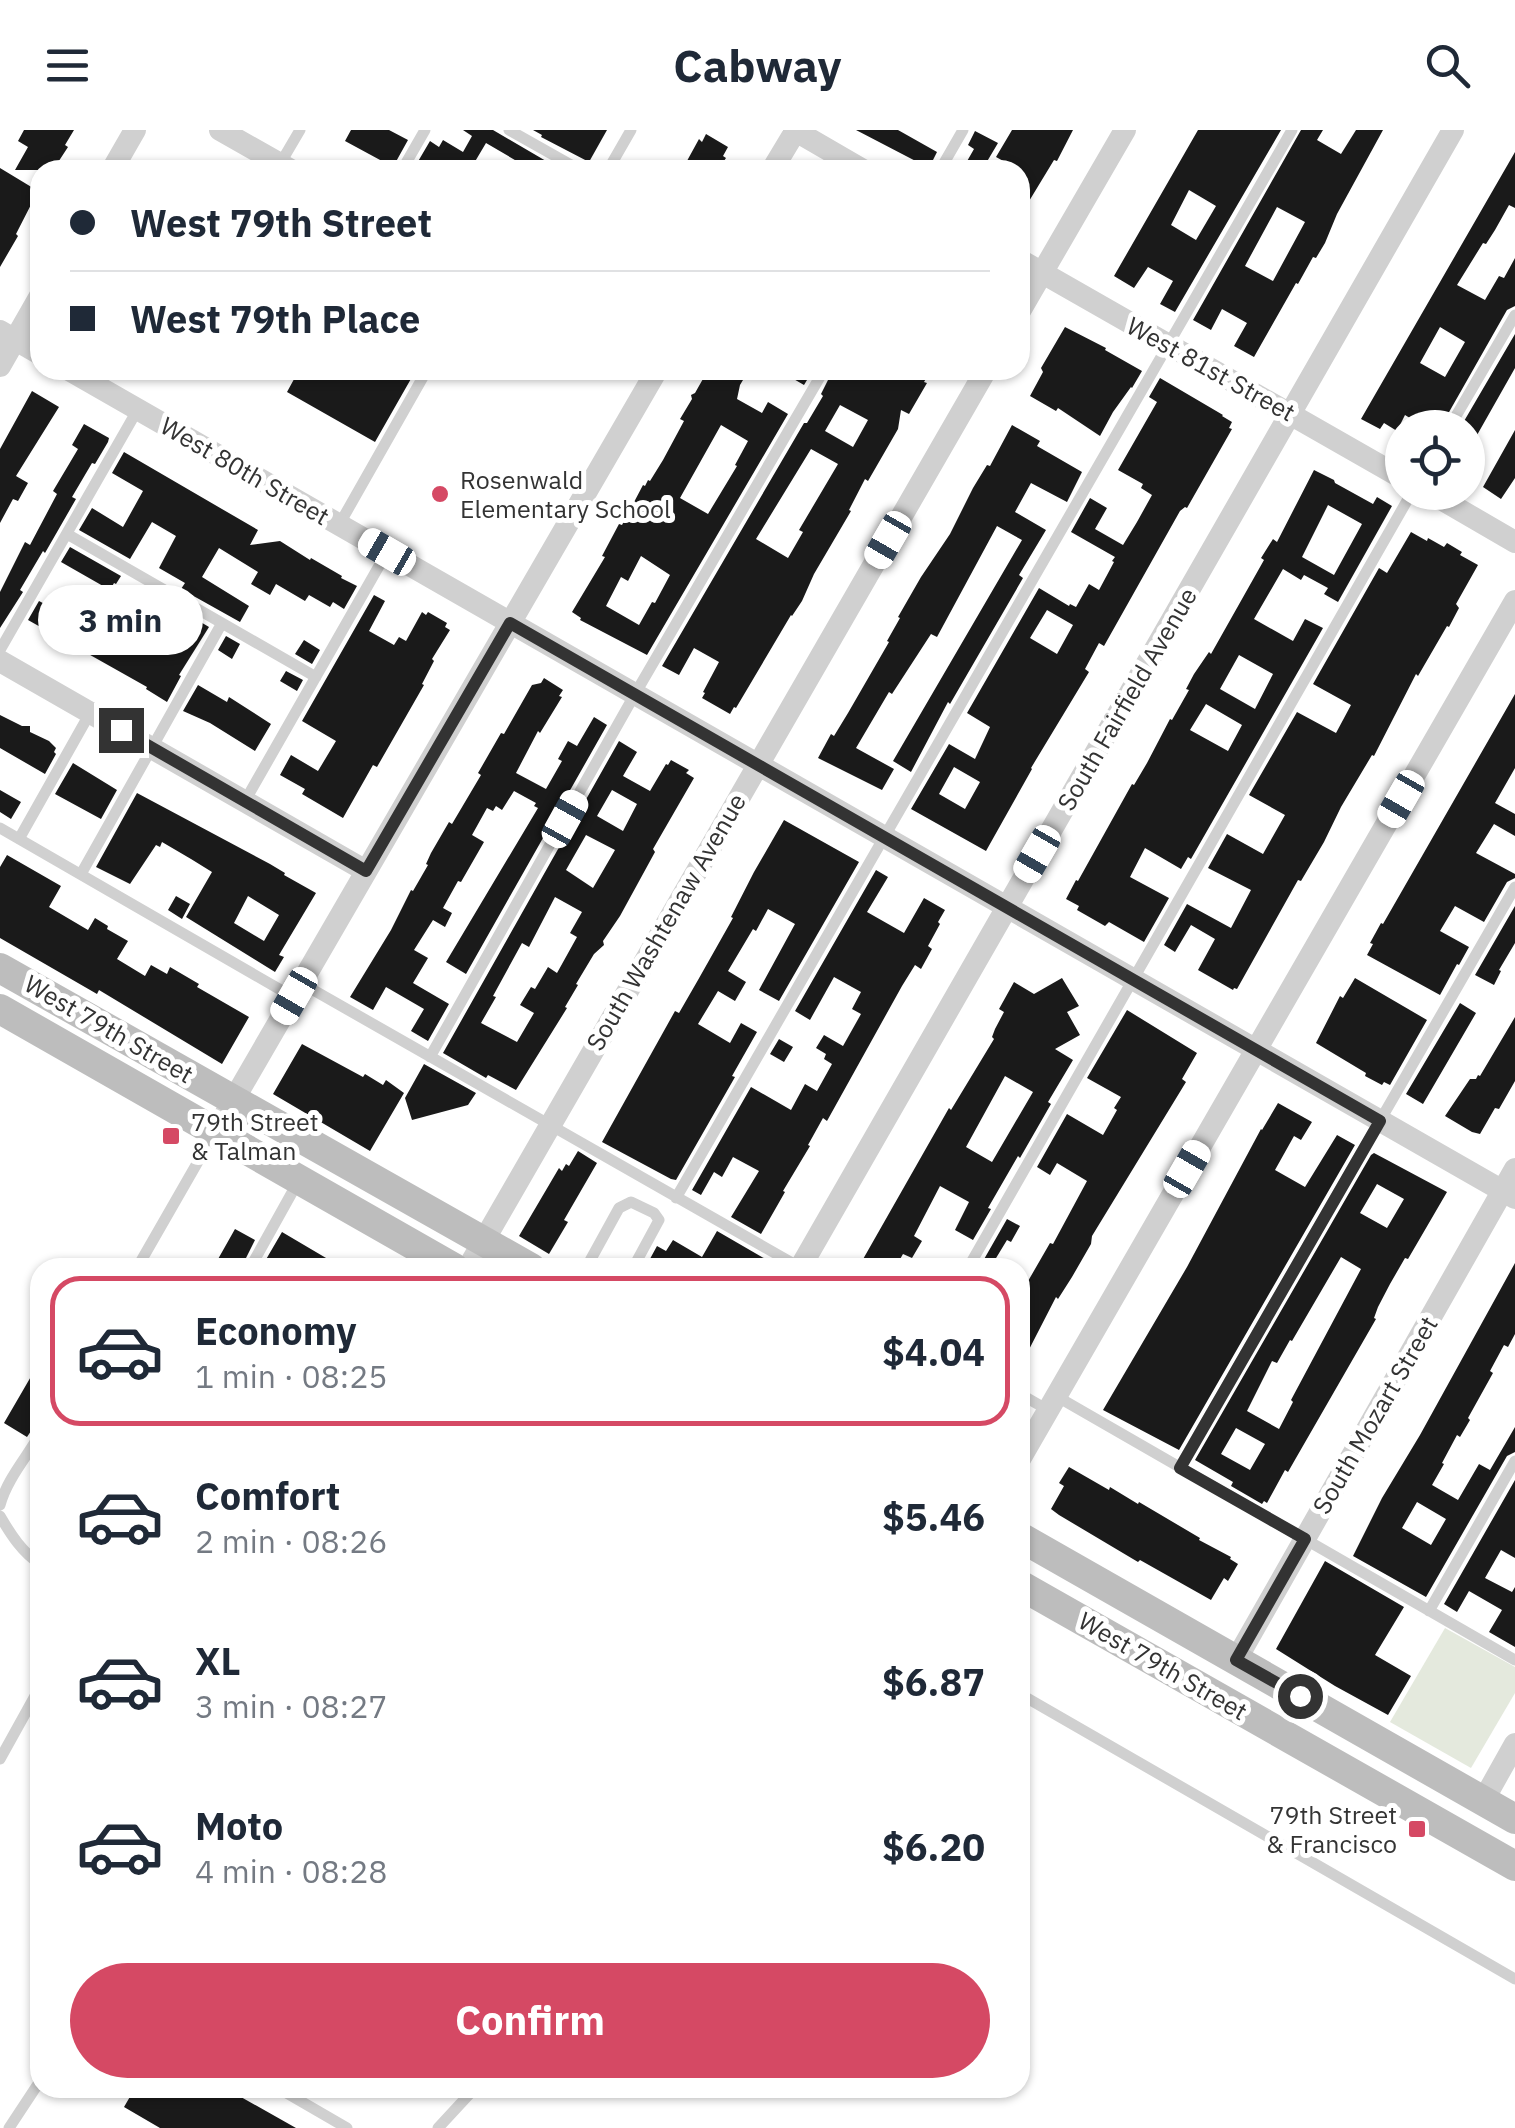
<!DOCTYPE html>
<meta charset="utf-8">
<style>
body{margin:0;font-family:"IBM Plex Sans",sans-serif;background:#f6f6f7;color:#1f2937;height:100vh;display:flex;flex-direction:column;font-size:38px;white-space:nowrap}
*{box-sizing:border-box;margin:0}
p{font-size:32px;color:#747a83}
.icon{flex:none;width:55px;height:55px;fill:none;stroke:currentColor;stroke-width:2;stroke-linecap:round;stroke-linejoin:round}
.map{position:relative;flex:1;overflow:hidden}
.drawer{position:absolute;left:30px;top:1128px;width:1000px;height:840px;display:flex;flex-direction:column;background:#fff;border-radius:30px;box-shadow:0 2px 8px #0004}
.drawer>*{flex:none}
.guide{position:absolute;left:30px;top:30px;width:1000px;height:220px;border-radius:30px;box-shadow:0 2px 8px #0004;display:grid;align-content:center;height:220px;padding:0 40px;background:#fff}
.fabs{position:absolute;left:1385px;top:280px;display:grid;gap:20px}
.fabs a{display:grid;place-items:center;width:100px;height:100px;border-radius:50%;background:#fff;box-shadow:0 2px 8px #0004;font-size:50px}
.end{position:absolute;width:45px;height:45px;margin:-22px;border:12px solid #333;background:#fff;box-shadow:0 0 0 5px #fff}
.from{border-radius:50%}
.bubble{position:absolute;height:70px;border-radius:35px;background:#fff;box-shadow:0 2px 8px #0004;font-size:32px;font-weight:700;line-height:70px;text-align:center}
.car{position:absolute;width:30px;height:60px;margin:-30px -15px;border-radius:12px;box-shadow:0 0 8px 2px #0007;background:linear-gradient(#fff 24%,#345 0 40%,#fff 0 76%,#345 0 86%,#fff 0)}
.guide b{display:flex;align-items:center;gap:35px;height:95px;font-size:38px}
.guide b+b{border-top:2px solid #e0e1e3}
.guide i{width:25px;height:25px;background:#1f2937}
ul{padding:18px 0 0;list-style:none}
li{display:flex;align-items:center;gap:30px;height:150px;margin:0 20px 15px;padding:0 20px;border:5px solid transparent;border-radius:30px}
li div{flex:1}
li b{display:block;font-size:38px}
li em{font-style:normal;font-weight:700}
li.selected{border-color:#d54964}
li>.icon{width:90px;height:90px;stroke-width:1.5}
.primary-button{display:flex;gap:20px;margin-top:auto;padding:20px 40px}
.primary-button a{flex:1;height:115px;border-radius:60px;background:#d54964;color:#fff;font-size:40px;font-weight:700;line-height:115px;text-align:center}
header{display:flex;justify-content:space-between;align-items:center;height:130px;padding:0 40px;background:#fff;font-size:45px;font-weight:700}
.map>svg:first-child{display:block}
.green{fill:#e4e9dd}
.building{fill:#1a1a1a;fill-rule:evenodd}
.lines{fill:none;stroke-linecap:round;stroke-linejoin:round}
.lane{stroke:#d0d0d0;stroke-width:11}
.street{stroke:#d0d0d0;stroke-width:22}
.secondary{stroke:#bdbdbd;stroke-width:30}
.route{stroke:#333;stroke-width:12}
.poi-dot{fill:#d54964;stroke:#fff;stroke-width:4}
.labels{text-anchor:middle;stroke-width:10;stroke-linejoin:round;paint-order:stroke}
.street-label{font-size:25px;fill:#333;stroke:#fff}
.poi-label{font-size:25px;fill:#333;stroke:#fff;text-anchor:start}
</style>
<header><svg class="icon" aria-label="menu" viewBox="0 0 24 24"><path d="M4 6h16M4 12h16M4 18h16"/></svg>Cabway<svg class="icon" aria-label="search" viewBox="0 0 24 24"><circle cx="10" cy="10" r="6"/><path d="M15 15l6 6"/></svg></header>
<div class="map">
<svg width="1515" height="1998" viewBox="0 0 1515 1998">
<rect width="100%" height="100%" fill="#fff"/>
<path class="green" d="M1445,1498L1515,1537V1563L1471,1638L1390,1592Z"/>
<path class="building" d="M24,0H74L65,15L68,17L53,40H15L28,17L18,11Z
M351,0H389L408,10L393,37L345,11Z
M463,0H493L546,31L541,40H532L486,13L470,40H413L430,11L439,17L443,10L463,22L472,6Z
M533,0H607L589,32L541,7L542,5Z
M856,0H898L937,22L929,38Z
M1012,0H1073L1057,31L1054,30L1020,86V40L996,27Z
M1198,0H1281L1175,182L1160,174L1173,151L1148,137L1134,158L1114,146ZM1189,60L1216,76L1196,110L1171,95Z
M1301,0H1323L1317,10L1341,24L1356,0H1383L1337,84L1325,113L1316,128L1313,127L1298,154L1296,153L1254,227L1234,216L1247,193L1222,179L1211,200L1193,190ZM1277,77L1305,92L1273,151L1245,136Z
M975,1L998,13L982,40H962L974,19L968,15Z
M706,4L728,17L723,26L726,28L718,40H682L699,9L702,12Z
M1515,22V78L1509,75L1495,100L1486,114L1483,113L1457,155L1485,170L1499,146L1504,148L1515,128V176L1507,180L1440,298H1426L1405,285L1397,301L1384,293L1380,299L1361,289ZM1440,197L1465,212L1445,247L1420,233Z
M0,38L38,61L16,104L18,106L0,137Z
M1065,197L1106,218L1105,220L1142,241L1132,258L1131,257L1113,282L1100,306L1058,278L1056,281L1030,266L1043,242L1041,238Z
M1515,204V238L1468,321V298H1460Z
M299,240H416L375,312L287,262Z
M708,240H749L740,255L737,269L762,283L768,272L788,284L647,525L580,490L581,488L572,482L605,427L602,426L619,394L622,395L643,355L645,356L648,350L650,351L663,330L684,291L680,289L692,269L691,265L695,263ZM721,295L748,311L735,335L737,336L708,384L680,368ZM641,426L670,445L655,473L652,472L639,495L606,476L621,447L628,451Z
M778,240H813L804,255Z
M833,240H931L924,252L927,253L909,284L901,280L898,299L868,351L865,349L849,380L851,381L814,444L802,471L792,486L791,485L736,578L734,577L730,584L702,568L705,563L703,562L719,532L694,518L679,545L662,536L804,293H807L823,266L821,264ZM840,275L868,290L853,317L825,301ZM811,319L838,334L799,400L803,402L788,428L756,409Z
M1160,248L1223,285L1222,286L1232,292L1229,298L1232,299L1187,378L1185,377L1180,381L1104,516L1099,513L1085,539L1089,542L1031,638L1032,639L986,721L911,679L949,614L975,629L990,597L967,583L1039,458L1069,476L1070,474L1076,477L1089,454L1099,460L1114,432L1112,431L1115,427L1071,402L1090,368L1107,378L1095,399L1123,415L1137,392L1152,365L1141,358L1143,354L1118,340L1157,272L1149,267ZM1047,480L1073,495L1057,524L1030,508ZM954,637L980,652L965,679L939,664Z
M32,261L59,277L16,346L28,353L18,371L13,369L0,393V319Z
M84,294L109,308L108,312L95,334L92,333L72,367L76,369L45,423L43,421L20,460L23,462L0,498V462L25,412L30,415L57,364L53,361L78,319L72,315Z
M1012,295L1040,311L1037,316L1082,342L1067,372L1031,353L1015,382L1046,400L1019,445L1023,448L950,574L948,572L911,642L893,631L1022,410L997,396L937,507L931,504L892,564L889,562L856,618L894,639L882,660L818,628L831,604L834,606L848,583L889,512L887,511L900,488L898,487L921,447L950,404L973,358L987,335L990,336Z
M1515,300V348L1501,369L1483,357Z
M124,322L258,400L250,415L280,411L310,430L311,428L342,446L341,448L357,456L344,479L333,472L330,477L309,465L305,471L276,454L270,465L251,454L258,442L219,418L202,447L249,476L240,492L181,459L185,453L159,438L176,406L152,392L130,429L79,400L92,378L123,397L143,361L112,343Z
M1314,340L1334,350L1335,353L1373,374L1377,367L1392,376L1338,472L1324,464L1328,458L1304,445L1301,450L1283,439L1254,489L1293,511L1305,489L1323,498L1191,729L1188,727L1181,739L1145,718L1130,747L1169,768L1144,812L1109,792L1105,796L1077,780L1079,776L1066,769L1076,750L1078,751L1132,654L1134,655L1147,633L1170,589L1172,590L1189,560L1186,559L1194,544L1209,522L1211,524L1264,430L1261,428L1273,409L1277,412ZM1328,375L1362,394L1334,445L1302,427ZM1239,525L1273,544L1255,579L1220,559ZM1206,574L1242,595L1228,621L1190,600Z
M1411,402L1427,411L1428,408L1444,417L1447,413L1462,422L1460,425L1478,435L1456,474L1459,478L1449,497L1447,496L1418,546L1416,544L1374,626L1372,625L1341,677L1324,712L1301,751L1298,750L1237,859L1234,858L1233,860L1198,840L1215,809L1191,795L1175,822L1164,815L1187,774L1231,798L1251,760L1208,738L1227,704L1263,724L1285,685L1249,665L1297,582L1336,603L1351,575L1313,554L1379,438L1387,443Z
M70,417L121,446L116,454L114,453L110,460L61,432Z
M374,465L385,471L369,501L394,515L399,507L406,511L422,482L426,485L428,482L447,493L445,497L450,500L432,529L434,531L422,554L424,555L377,637L373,635L343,688L302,664L305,659L280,645L291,625L318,641L336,611L302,591Z
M39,471L71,488L78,476L84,478L86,474L99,481L96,487L139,512L141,508L149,514L172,475L209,497L179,545L181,546L167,572L146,559L147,557L28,490Z
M226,506L240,514L232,529L218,520Z
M304,510L320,520L312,534L295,524Z
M286,541L303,550L297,561L280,551Z
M544,548L563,560L559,566L562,567L540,603L538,601L516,643L546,659L562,631L558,629L568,611L577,616L594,587L607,595L466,844L446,832L538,678L534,676L536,673L514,661L502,680L496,676L493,681L487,678L472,705L484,712L461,752L458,751L443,778L452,783L445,797L433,790L414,820L428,828L413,853L449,874L428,911L411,901L424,879L386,857L373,880L350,867L391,800L411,760L413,761L428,735L426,734L431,723L449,692L452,694L481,645L478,643L501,603L504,604L532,555L541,553Z
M198,555L227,572L229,567L271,594L255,621L210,593L183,581Z
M1515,564V638L1495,673L1515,684V706L1494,694L1476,723L1515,744V748L1507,752L1484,792L1455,776L1440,801L1469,817L1459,835L1457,834L1440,865L1367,825L1373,814L1370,813L1381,793L1383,794Z
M0,585L22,596H30V602L49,611L56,618L54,622L56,624L45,644L0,618Z
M619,611L637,622L623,646L650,661L666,634L668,635L671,630L689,640L686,643L694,648L653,719L655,722L620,786L603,811L604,815L594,824L576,854L578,855L565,877L567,878L516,960L488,945L486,948L443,923ZM612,660L637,674L623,701L597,686ZM586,705L615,720L593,758L566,740ZM555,767L582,782L570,803L577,807L557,843L548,837L535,859L531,857L520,875L534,883L517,912L481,893L496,867L493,866L522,813L529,817Z
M73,633L117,660L101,689L55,664Z
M0,660L21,672L11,689L0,682Z
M137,663L270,734L285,743L284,745L316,763L279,825L284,827L275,842L186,787L212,742L191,729L162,712L160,717L156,715L130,754L96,737ZM248,766L279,785L264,811L234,793Z
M784,690L859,732L779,871L759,860L795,794L768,779L756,801L753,799L728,841L746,852L735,871L718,861L698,894L730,913L741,893L757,902L732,946L735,947L676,1050L671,1049L602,1012L675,881L679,883L698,850L733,788L731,787L754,742Z
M7,725L61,756L49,777L88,800L95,788L108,796L107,799L128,811L117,829L145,846L151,835L167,844L170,837L199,854L197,857L249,887L222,934L99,860L97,864L0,808V737Z
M876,740L888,747L867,782L904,803L924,768L945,780L938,792L940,794L928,816L932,819L921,839L915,835L902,856L827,991L823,988L808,1015L810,1016L783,1061L785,1062L761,1104L731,1087L759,1041L733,1027L722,1047L714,1042L701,1065L692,1060L751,957L791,980L805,954L817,961L832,934L824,929L826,924L816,918L824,905L843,916L861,884L852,879L861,862L834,847L810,890L795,881Z
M176,766L190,774L182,789L168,780Z
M1515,776V813L1499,840L1501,841L1494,855L1475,845Z
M1062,848L1079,876L1067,882L1080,905L1055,919L1073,930L1048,972L1051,974L1020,1028L1018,1026L988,1078L991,1079L973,1110L955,1100L969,1072L940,1056L914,1106L922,1111L912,1128L903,1124L895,1138H858L949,978L951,980L994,909L992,907L995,899L1004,882L999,879L1014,852L1034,864ZM1005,946L1033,962L992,1032L966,1017Z
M1355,848L1427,890L1390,955L1384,952L1382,955L1365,946L1366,943L1316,913L1340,866L1343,868Z
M1460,873L1476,883L1423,974L1406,964Z
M1127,880L1197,923L1182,949L1186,952L1092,1106L1091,1114L1072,1147L1058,1169L1056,1167L1020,1237V1165L1050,1113L1053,1114L1087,1051L1057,1033L1050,1045L1037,1037L1067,984L1103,1005L1117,980L1114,978L1121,967L1087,948Z
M1515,887V951L1499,979L1495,978L1480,1004L1472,1002L1445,986L1470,949H1476L1478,945L1480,946Z
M779,909L793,917L784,932L770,924Z
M302,914L363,947L365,944L383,955L386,950L404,963L370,1021L273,964Z
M424,934L476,963L468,975L412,990L405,968Z
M1278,973L1312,992L1301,1010L1294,1006L1275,1040L1305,1057L1337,1005L1355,1015L1179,1320L1103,1280L1187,1137L1261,999L1262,1000Z
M578,1021L597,1033L564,1090L568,1092L549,1124L519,1106L559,1038L562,1041L566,1034L569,1036Z
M1374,1023L1447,1062L1408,1129L1405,1128L1390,1154L1378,1177L1374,1188L1376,1189L1296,1328L1288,1342L1285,1340L1267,1373L1264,1371L1262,1374L1231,1356L1233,1352L1195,1330L1371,1025ZM1377,1054L1404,1069L1387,1098L1360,1083ZM1341,1127L1361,1139L1291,1270L1293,1272L1279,1299L1247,1281L1272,1231L1277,1233L1290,1210L1292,1211ZM1236,1298L1265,1314L1250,1340L1221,1324Z
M1007,1089L1020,1096L1011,1112L1007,1110L990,1138H979Z
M235,1099L255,1110L241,1138H213Z
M717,1101L781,1138H645L657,1116L666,1121L673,1110L702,1127Z
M282,1102L343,1138H261Z
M1515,1133V1204L1508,1217L1504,1215L1490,1241L1493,1243L1468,1288L1470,1290L1460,1307L1457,1305L1442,1333L1444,1334L1432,1355L1458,1370L1479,1334L1490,1340L1515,1297V1322L1507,1326L1426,1467L1353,1426L1382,1368L1420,1305ZM1417,1372L1446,1389L1431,1415L1402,1398Z
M40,1231V1294L33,1298L27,1307L4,1293Z
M1069,1337L1109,1360L1110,1357L1138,1374L1139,1372L1200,1408L1199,1410L1231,1427L1230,1429L1238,1434L1228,1451L1224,1448L1211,1470L1140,1430L1138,1432L1059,1385L1051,1379L1064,1356L1059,1353Z
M1515,1350V1428L1501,1420L1485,1448L1512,1462L1515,1457V1517L1489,1502L1502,1480L1469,1461L1457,1482L1444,1474Z
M1325,1431L1404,1477L1375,1525L1411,1546L1388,1585L1335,1556L1276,1519Z
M135,1958H225L296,1998H160L124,1977Z"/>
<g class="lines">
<path class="lane" d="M509,0L580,40
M280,34L300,0
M402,40L425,0
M608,40L631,0
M940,40L963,0
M1449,298L1515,185
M339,395L427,240
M67,404L316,547
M0,520L138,279
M245,671L387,422
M0,698L293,867
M19,709L90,583
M81,744L222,493
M301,853L801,1138
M430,927L635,564L824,240
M676,1068L1292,0
M137,1138L215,1002
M250,1138L299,1050
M586,1138L619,1078L631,1072L654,1083L659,1090L633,1138
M968,1138L1412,362
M1020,1264L1048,1280
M1056,1266L1515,1530
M1180,1337L1515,757
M0,1375C7,1349 27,1327 40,1304
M0,1386C11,1405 22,1422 40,1434
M1429,1481L1515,1331
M1020,1564L1515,1849
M0,1629L40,1557
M278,1958L347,1998
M9,1998L40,1951
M438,1998L475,1958"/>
<path class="street" d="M220,0L291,40
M794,0L863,40
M112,40L135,0
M772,40L796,0
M1020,130L1402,348
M1020,181L1125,0
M0,201L40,224
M0,236L40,166
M69,240L1515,1068
M1429,362L1515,412
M0,531L366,741
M215,1002L657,240
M468,1138L986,240
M800,1138L1453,0
M1020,1329L1515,471
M1236,1530L1515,1039
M1483,1671L1515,1614"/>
<path class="secondary" d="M0,838L531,1138
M0,879L454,1138
M1020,1407L1515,1689
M1020,1455L1515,1736"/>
</g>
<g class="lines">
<path class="route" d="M121,600L366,741L510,493L1380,991L1180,1338L1305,1409L1236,1530L1300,1566"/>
</g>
<g class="poi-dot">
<circle cx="440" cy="364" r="10"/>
<rect x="161" y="996" width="20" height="20" rx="5"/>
<rect x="1407" y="1689" width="20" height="20" rx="5"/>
</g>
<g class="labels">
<g class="street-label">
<text transform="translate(1211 239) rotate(29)" y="9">West 81st Street</text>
<text transform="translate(245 341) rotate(30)" y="9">West 80th Street</text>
<text transform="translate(1127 569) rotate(-60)" y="9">South Fairfield Avenue</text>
<text transform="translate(666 792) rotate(-60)" y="9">South Washtenaw Avenue</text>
<text transform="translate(109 899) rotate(30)" y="9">West 79th Street</text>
<text transform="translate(1375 1285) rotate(-60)" y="9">South Mozart Street</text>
<text transform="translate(1163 1536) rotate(30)" y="9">West 79th Street</text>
</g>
<g class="poi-label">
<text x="460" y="359">Rosenwald<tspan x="460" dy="29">Elementary School</tspan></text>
<text x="191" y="1001">79th Street<tspan x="191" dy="29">&amp; Talman</tspan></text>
<text x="1397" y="1694" text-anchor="end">79th Street<tspan x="1397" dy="29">&amp; Francisco</tspan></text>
</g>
</g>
</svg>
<div class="fabs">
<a><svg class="icon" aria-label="locate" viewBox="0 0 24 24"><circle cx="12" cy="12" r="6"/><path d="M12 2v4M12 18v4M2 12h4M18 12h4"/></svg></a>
</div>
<i class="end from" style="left:1300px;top:1566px"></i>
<i class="end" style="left:121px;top:600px"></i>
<div class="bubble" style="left:38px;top:455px;width:165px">3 min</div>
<i class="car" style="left:888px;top:410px;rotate:210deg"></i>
<i class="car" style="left:387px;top:422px;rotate:300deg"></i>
<i class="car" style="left:1401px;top:669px;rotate:210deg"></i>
<i class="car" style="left:565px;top:689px;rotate:29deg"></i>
<i class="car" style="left:1037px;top:724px;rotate:210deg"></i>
<i class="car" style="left:294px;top:866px;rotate:210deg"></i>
<i class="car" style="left:1187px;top:1039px;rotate:30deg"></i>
<div class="guide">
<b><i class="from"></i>West 79th Street</b>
<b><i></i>West 79th Place</b>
</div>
<section class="drawer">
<ul>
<li class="selected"><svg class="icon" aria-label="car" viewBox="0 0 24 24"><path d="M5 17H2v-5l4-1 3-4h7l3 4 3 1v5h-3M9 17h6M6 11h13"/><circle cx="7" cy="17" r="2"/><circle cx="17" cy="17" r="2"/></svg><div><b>Economy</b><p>1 min · 08:25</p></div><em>$4.04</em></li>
<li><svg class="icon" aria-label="car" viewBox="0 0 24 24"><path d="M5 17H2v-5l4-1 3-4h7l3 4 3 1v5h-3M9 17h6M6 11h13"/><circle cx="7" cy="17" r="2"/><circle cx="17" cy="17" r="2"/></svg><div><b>Comfort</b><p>2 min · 08:26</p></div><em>$5.46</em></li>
<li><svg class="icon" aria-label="car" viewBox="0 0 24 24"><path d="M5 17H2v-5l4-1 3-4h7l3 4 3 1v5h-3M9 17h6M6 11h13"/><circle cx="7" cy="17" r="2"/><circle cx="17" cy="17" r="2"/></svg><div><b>XL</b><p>3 min · 08:27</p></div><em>$6.87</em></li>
<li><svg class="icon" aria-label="car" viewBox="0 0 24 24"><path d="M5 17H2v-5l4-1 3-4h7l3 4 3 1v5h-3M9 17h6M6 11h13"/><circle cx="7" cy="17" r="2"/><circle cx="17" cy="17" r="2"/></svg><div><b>Moto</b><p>4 min · 08:28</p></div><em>$6.20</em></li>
</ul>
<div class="primary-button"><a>Confirm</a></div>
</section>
</div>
